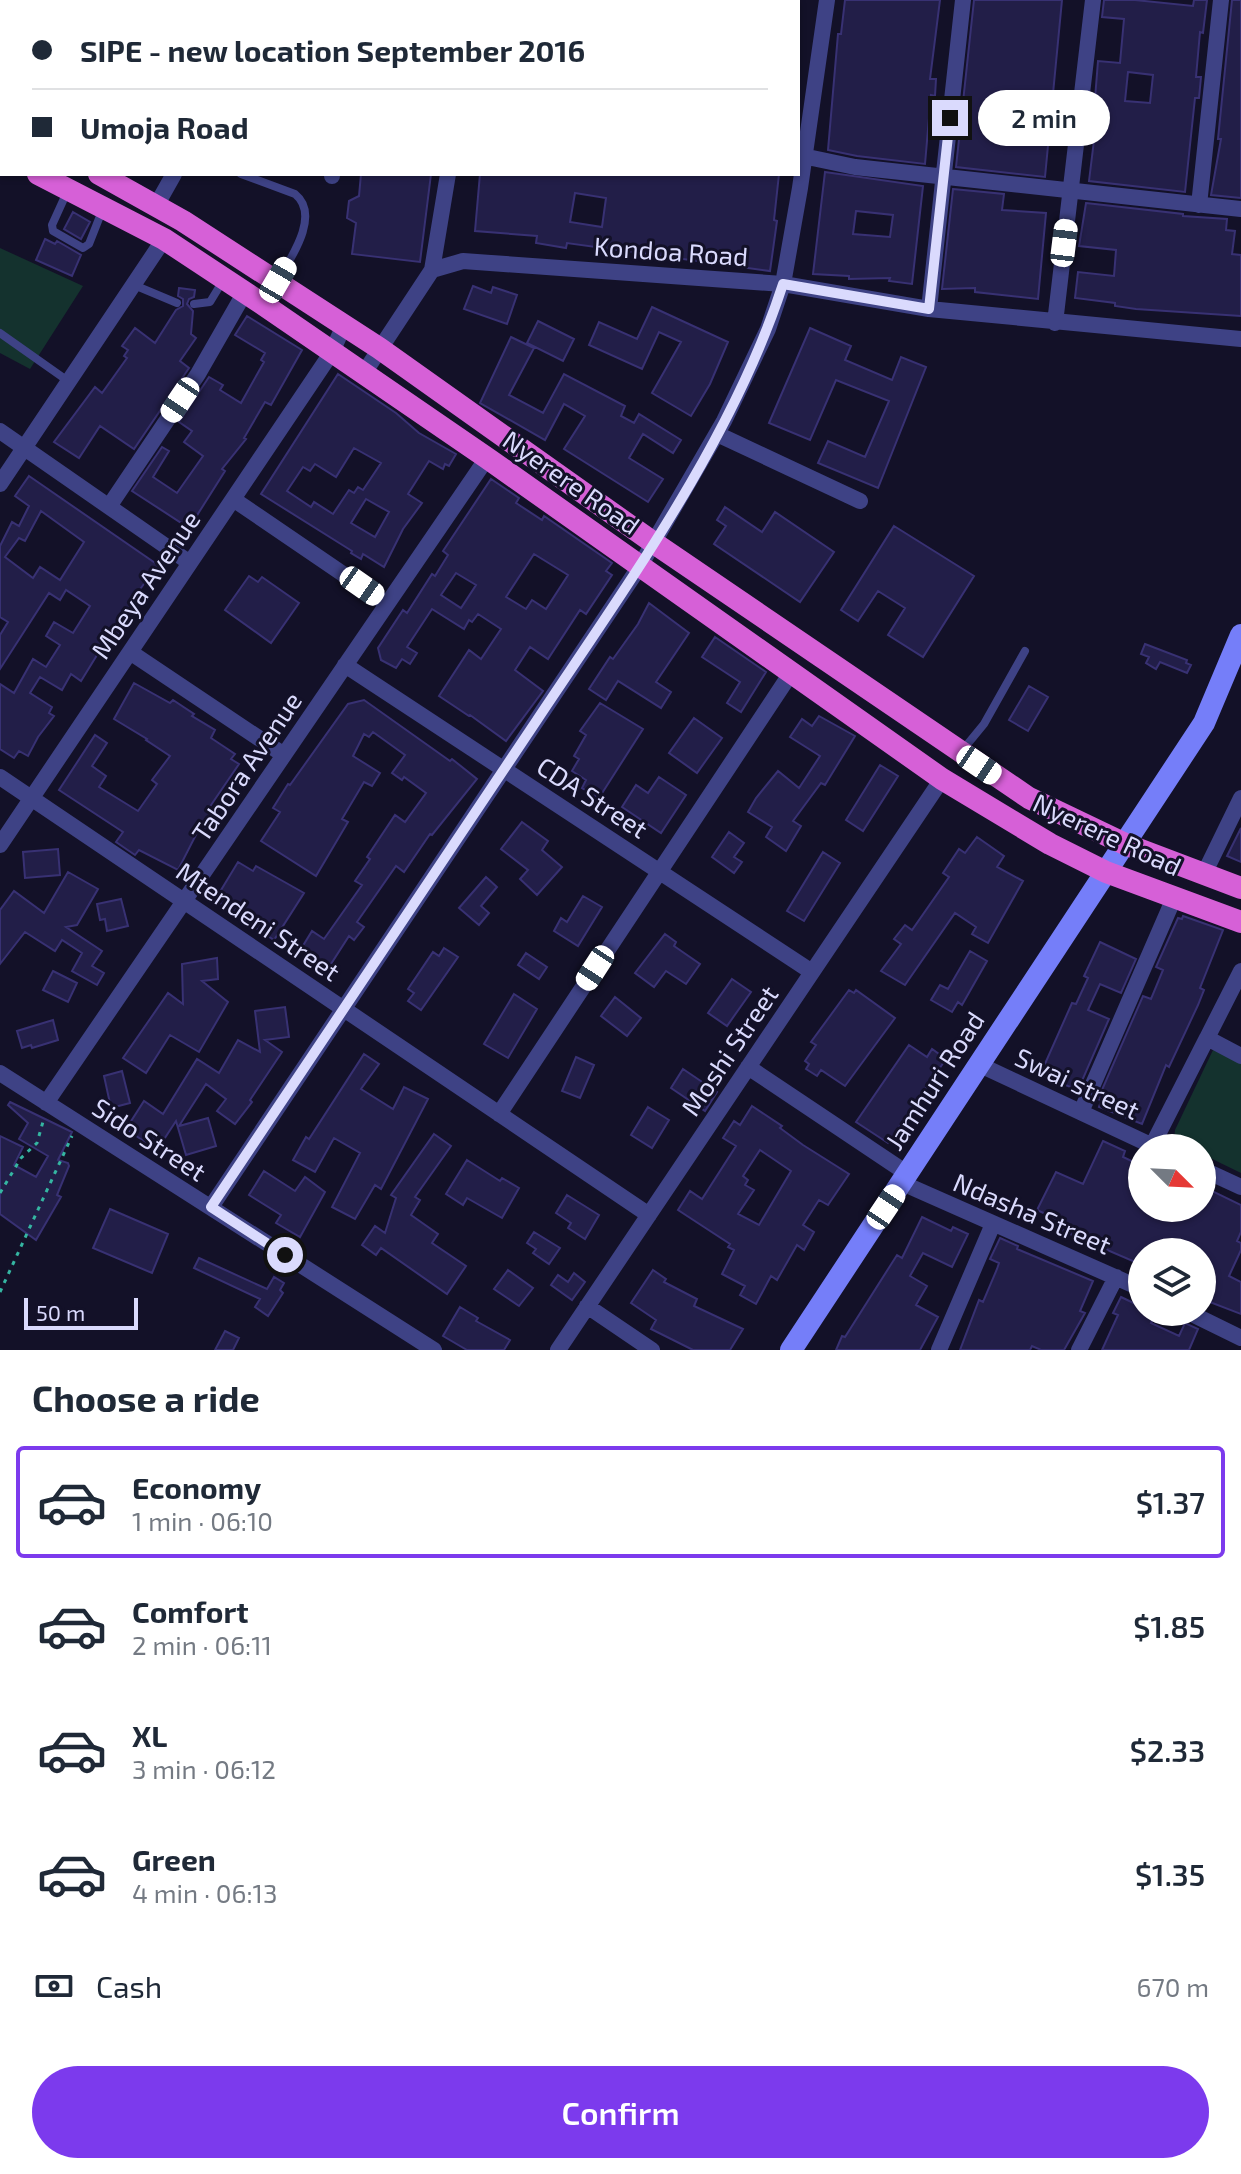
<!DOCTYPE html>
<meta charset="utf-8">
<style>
body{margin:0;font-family:"Exo 2",sans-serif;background:#f2f2f3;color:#1f2937;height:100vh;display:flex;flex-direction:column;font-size:30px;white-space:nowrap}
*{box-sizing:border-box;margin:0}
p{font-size:26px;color:#747a83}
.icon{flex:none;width:44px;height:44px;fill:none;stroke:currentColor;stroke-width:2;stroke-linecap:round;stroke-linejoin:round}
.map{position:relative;height:1350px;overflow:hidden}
.sheet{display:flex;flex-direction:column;background:#fff;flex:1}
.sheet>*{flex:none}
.guide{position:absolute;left:0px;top:0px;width:800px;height:176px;box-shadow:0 2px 6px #0004;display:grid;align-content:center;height:176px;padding:0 32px;background:#fff}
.needle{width:52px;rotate:114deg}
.buttons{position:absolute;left:1128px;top:1134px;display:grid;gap:16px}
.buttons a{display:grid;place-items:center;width:88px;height:88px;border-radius:50%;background:#fff;box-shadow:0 2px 6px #0004;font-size:40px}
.scale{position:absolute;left:24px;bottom:20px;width:114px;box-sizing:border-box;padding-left:8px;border:4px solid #dadafd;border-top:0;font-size:22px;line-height:28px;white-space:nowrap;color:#dadafd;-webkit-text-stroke:6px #131128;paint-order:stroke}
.end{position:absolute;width:36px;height:36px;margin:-18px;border:10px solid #dadafd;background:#111;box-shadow:0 0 0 4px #111}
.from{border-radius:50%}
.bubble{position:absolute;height:56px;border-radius:28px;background:#fff;box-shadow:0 2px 6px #0004;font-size:26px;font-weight:600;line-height:56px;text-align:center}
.car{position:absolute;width:24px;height:48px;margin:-24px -12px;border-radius:10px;box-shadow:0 0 6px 2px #0007;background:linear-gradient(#fff 24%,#345 0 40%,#fff 0 76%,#345 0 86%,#fff 0)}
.guide b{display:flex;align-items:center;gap:28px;height:76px;font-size:30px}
.guide b+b{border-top:2px solid #e0e1e3}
.guide i{width:20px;height:20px;background:#1f2937}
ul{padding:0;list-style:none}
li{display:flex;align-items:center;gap:24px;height:112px;margin:0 16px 12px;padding:0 16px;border:4px solid transparent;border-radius:8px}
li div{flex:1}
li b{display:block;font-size:30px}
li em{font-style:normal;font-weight:600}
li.current{border-color:#7c3aed}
li>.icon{width:72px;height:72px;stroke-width:1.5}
h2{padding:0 32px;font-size:36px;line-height:96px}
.pay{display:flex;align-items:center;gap:20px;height:88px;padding:0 32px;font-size:30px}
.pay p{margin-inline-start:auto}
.primary-button{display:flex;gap:16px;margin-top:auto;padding:16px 32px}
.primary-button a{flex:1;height:92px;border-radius:48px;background:#7c3aed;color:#fff;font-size:32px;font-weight:600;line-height:92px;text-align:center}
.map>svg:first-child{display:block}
.green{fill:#14322e}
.building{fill:#221e48;stroke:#383173;stroke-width:2;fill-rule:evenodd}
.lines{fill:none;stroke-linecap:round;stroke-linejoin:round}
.path{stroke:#35b6a2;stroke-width:3;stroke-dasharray:4 6;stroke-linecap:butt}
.service{stroke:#3e4285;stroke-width:8}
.minor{stroke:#3e4285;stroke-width:16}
.secondary{stroke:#757ef9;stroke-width:22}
.trunk{stroke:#d660d7;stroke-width:22}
.route{stroke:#dadafd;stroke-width:10}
.labels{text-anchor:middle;stroke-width:6;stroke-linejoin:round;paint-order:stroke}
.street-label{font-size:26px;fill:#dadafd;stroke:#131128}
</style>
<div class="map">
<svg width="1241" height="1350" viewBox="0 0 1241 1350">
<rect width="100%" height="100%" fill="#131128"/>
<path class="green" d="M0,248L83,286L30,369L0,353Z
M1213,1050L1241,1063V1173L1202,1154V1148H1190L1174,1140L1175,1130Z"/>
<path class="building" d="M845,0H940L930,79H936L935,96L931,95L925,164L857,156L828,150L838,34H841Z
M974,0H1062L1045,177L956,167Z
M1104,0H1135L1193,6L1194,0H1207L1203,33L1200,32L1196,77H1201L1199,98H1195L1185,192L1089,181L1096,124H1093L1098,61L1120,63L1124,19L1102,17ZM1128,72L1153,75L1150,103L1125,101Z
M1232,0H1241V198L1211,195L1221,139H1218Z
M825,172L923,186L912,284L889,281L890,278L849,279V276L813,274ZM856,211L893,215L890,237L853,234Z
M361,174H431L420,262L352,254L356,223L347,218L349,201L359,196Z
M480,174H779L774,220L777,221L770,271L567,243L566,248L536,243L537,236L475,231ZM575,193L606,198L602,227L570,222Z
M953,189L1004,194L1002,210L1046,213L1038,299L975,292V288L942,289Z
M1086,203L1183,214V216L1227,219L1226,230L1235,231L1232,254L1241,255V316L1136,309L1115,306V303L1075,298L1078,272L1114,276L1116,250L1079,246Z
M73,212L90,222L81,239L64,229Z
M45,239L55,244L57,241L81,255L72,276L36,260Z
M473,286L491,293L493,287L517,295L507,324L464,309Z
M179,288L195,290L194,297L189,299L187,304L193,311L191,334L196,338L180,361L189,368L134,449L100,426L79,458L54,442L95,387L102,393L127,358L124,356L128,350L122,346L135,328L155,343L176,310L183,306V299L178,296Z
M652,307L728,342L710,384L691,416L652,393L681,342L659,332L642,369L589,345L599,322L637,339Z
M247,316L302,350L271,405L265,402L244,438L246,439L222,469L225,471L189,528L132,491L162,447L169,451L153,477L177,493L203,456L184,442L192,431L179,422L209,377L223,385L220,390L241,403L264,362L261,360L265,353L235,335Z
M538,321L574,339L563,361L527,343Z
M810,328L851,346L845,360L892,380L901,357L926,367L878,488L818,463L828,441L865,457L889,401L836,380L810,440L769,423Z
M511,337L534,348L509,395L543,413L564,374L625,406L621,416L634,423L639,414L681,440L673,453L643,434L629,458L663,479L648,502L564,449L585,416L564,404L545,440L480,403Z
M338,374L396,413L419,433L456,454L449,466L445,464L443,469L429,461L408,494L422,503L403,529L384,567L363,554L361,559L351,553L352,551L261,494ZM354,448L381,463L363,490L358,487L354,493L349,490L333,514L314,502L311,507L287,491L303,467L310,471L315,464L336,477ZM366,499L389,512L375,537L351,523Z
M29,476L158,565L138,592L121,630L107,651L102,647L81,681L71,674L62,690L40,677L30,693L52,707L49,713L54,716L38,737L28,756L19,751L14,758L0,749V684L14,693L33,659L46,667L60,645L46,636L54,622L73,633L90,606L66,590L60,600L49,593L0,669V635L8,622L0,617V546L12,522L19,526L29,506L15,496ZM41,511L84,542L60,580L40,567L33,578L5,557L19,538L25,541Z
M491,479L519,498L516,503L542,520L544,516L612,563L606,571L612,575L586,614L580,610L548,659L530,647L515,670L543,691L506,741L470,715L469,716L439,696L469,650L481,659L501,629L478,614L472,622L469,620L464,629L432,609L407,647L417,653L410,664L402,659L396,668L381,660L378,648L403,610L407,613L432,574L435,576L448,555L443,551ZM534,554L568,575L546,609L532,600L526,609L506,597ZM456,573L476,585L461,608L441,595Z
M725,507L762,532L775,512L834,552L800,602L714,544L726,526L717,520Z
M894,526L974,576L923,657L888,635L905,608L878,591L858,621L841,610Z
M249,576L258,582L262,577L299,603L271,643L225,610Z
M649,603L689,633L656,682L671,692L661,708L618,681L606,700L589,689L610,657L613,659L638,624Z
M715,637L766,672L741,712L727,703L740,682L702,657Z
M1145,644L1187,660L1186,663L1191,665L1187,673L1160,662L1156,669L1146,663L1149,657L1141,654Z
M134,683L170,703L173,700L194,714L192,716L215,730L211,738L235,754L231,759L239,764L209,808L214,812L205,828L201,825L178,870L139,850L135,855L116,842L123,832L59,790L95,735L107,743L92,766L106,776L99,787L138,811L157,784L152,780L170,756L146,740L147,739L114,719Z
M1029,686L1048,697L1028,731L1009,720Z
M364,700L450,761L452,759L477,779L432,835L430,834L404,872L396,866L357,922L364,927L354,940L349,936L329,967L301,949L312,931L324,939L362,885L355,881L370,859L367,857L395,815L405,822L426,793L404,777L402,780L392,773L405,755L373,732L369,737L364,734L353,756L380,773L372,786L364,782L342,819L348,822L316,876L261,841L280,812L273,808L288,784L290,785L348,704Z
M600,703L643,729L599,798L582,788L586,780L572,771L579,759L574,756L586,735L580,731Z
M819,716L855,736L825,785L821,783L793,821L801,826L786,851L766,837L772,827L748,812L756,798L778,771L799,788L820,756L790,737L802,719L812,726Z
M694,718L722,738L697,773L669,753Z
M880,765L898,776L863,831L846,820Z
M659,777L686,795L661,833L622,807L636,785L648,793Z
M522,822L548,841L542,850L562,867L537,895L520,879L528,870L501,849Z
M1241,828V862L1227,856Z
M729,832L744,843L734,857L742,862L734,873L712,857Z
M977,837L1004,856L997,867L1023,881L988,943L972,934L976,927L955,913L905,985L881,971L901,944L894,939L905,925L912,930L949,877L943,873L959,849L965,853Z
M58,849L60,875L25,878L23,852Z
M823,852L840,863L804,921L787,911Z
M238,862L253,871L256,866L304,893L274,940L248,923L250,921L215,900Z
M68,872L98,889L77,925L66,927L102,951L92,966L104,973L97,985L72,971L82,953L62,940L55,951L25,932L0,964V910L14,891L44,913Z
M486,877L497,887L481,906L489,913L479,925L459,908Z
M583,896L602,907L578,946L554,931L561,918L567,922Z
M121,899L128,926L107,931L105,919L100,920L97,904Z
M1183,916L1223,930L1200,988L1204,990L1198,1005L1169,1067L1166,1065L1142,1124L1099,1107L1101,1101L1098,1099L1143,996L1151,999L1163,970L1156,967L1178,918L1182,919Z
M665,934L676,942L674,946L700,964L686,984L666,971L654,987L635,973Z
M1100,942L1136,959L1121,993L1100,984L1088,1010L1109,1019L1078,1090L1040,1075L1072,1003L1076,1004L1088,978L1084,976Z
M444,948L458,957L421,1010L408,1001L414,993L408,989L433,952L439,956Z
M970,951L987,961L962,1005L958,1002L952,1012L931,1000L940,985L948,989Z
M526,953L547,967L539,979L518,965Z
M217,958L218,979L202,981L228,1002L199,1052L170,1035L146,1073L123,1058L168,993L183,1004L182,964Z
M53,971L77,983L68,1002L43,990Z
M732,979L751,992L727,1026L708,1013Z
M849,990L854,993L856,990L895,1018L845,1086L821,1070L817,1076L806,1069L809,1064L805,1061L816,1045L811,1042Z
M514,994L537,1009L508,1058L484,1044Z
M615,997L641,1018L627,1036L601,1016Z
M285,1007L289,1037L265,1040L282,1052L250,1100L252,1102L235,1124L217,1111L226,1099L206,1084L179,1126L208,1118L216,1146L186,1155L176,1121L157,1150L126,1129L144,1101L163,1114L197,1059L219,1073L238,1040L260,1052L255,1011Z
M53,1020L58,1040L32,1048L31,1045L22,1048L17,1031Z
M909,1045L927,1057L932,1049L946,1059L888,1143L856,1122Z
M364,1054L379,1064L361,1089L393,1109L404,1087L428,1099L381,1189L375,1185L355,1219L332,1207L360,1153L334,1138L315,1172L293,1160L306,1137L309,1139Z
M576,1057L594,1065L580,1098L562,1091Z
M683,1069L717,1092L705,1111L671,1088Z
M122,1071L130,1103L111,1108L104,1076Z
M10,1102L72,1132L58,1160L68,1163L69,1166L57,1195L61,1197L36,1240L0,1214V1136L23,1147L14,1165L36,1177L48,1156L19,1139L28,1123L8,1105Z
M752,1106L782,1126L780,1128L803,1145L849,1174L828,1205L819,1200L803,1225L814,1232L804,1250L797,1245L777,1280L771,1276L756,1304L740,1295L745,1286L722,1274L734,1250L728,1247L730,1244L678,1210L690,1191L702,1199L736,1146L723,1138L734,1121L740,1125ZM760,1150L791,1171L759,1225L738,1214L754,1190L745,1185L748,1180L743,1176Z
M648,1107L669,1120L652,1148L631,1135Z
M434,1134L451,1146L415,1197L420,1200L411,1215L438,1234L432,1243L466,1266L447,1294L381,1248L376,1255L362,1245L375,1226L385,1233L396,1198L391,1195Z
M1103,1141L1125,1151L1123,1157L1142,1166V1208H1202V1186L1241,1205V1232L1237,1241L1241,1243V1250L1229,1276L1241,1282V1314L1202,1299V1252H1142V1265L1063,1231L1067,1224L1037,1210L1056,1172L1083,1184Z
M467,1160L500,1181L502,1178L519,1188L502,1218L467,1198L463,1205L446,1194Z
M264,1171L295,1191L305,1177L325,1192L300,1237L276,1223L281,1215L249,1195Z
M567,1195L599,1215L585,1239L568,1228L571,1223L556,1213Z
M110,1209L168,1234L152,1273L93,1248Z
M922,1217L951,1231L953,1227L968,1234L952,1267L923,1253L910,1276L927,1286L916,1305L938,1317L920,1350H836L842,1336L845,1337L897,1255L902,1258Z
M534,1232L560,1248L549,1264L533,1253L536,1249L527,1243Z
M1000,1238L1018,1246L1017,1249L1093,1281L1080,1311L1085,1313L1064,1350H1041L1032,1346L1030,1350H960L979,1300L983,1302L997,1269L999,1263L990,1259Z
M199,1258L267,1289L274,1277L284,1283L280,1290L283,1293L268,1316L255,1307L260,1299L194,1268Z
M508,1270L533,1288L519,1306L494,1289Z
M653,1270L666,1279L664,1282L697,1299L694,1306L743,1329L730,1350H693L651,1329L656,1320L631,1303Z
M574,1273L585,1282L572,1300L551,1285L558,1275L568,1282Z
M1121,1297L1142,1307V1312H1156L1151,1323L1179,1336L1185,1323L1198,1329L1189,1350H1102L1118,1315L1113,1313Z
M460,1307L478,1318L476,1321L510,1340L504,1350H467L443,1336Z
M225,1331L239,1338L233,1350H215Z"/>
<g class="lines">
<path class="path" d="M0,1193L21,1158L37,1143L44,1118
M0,1292L72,1136"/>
<path class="service" d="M241,174L295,194C321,215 291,258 278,280
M67,192L52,225L53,231L83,248L89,244L102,211
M134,285L177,303
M194,304L210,302L224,279
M0,333L68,381
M961,752L984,724L1025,651"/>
<path class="minor" d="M146,0L154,2
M201,2V0
M483,2V0
M607,2V0
M798,155L855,167L1241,209
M332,176V174
M1199,205L1221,0
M156,206L174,174
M432,270L463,261L783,284L929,309L1241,339
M929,309L963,0
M1055,323L1093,0
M364,373L432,270L448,174
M0,431L190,563
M717,434L860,501
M0,484L164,239
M233,499L387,604
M110,505L198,374L245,292
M130,652L284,755
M345,665L812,972
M0,777L649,1215
M0,845L332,352L344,325
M1204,874L1241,798
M1241,971L1207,1038L1241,1056
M978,1064L1157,1148
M748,1067L908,1174
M0,1073L434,1350
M46,1103L487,458
M1081,1112L1174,898
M499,1114L791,673
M1152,1146L1207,1038
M1202,1169L1241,1187
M902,1183L1142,1289
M211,1207L640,566L724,421L768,329L783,284L800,188L827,0
M587,1306L652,1350
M1188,1312L1241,1338
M558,1350L942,779
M939,1350L993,1224
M1079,1350L1116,1277"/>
<path class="secondary" d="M791,1350L1204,723L1241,635"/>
<path class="trunk" d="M0,127L2,128
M0,156L2,157
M38,174L164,239L261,303L487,458L942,779L1050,844L1106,872L1241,922
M99,174L183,221L379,348L654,543L1029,798L1125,844L1241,888"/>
</g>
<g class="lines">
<path class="route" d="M285,1255L211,1207C319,1045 428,883 537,720C627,585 733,439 783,284L929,309L950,118"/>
</g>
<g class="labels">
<g class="street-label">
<text transform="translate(671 252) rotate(4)" y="9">Kondoa Road</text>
<text transform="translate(571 483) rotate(35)" y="9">Nyerere Road</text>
<text transform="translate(146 585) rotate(-56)" y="9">Mbeya Avenue</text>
<text transform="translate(247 767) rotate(-56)" y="9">Tabora Avenue</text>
<text transform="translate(592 798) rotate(33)" y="9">CDA Street</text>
<text transform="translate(1107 835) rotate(25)" y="9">Nyerere Road</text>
<text transform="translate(258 922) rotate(34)" y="9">Mtendeni Street</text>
<text transform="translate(730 1051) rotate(-56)" y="9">Moshi Street</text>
<text transform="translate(935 1081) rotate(-57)" y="9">Jamhuri Road</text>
<text transform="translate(1077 1084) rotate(25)" y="9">Swai street</text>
<text transform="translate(149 1140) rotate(33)" y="9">Sido Street</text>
<text transform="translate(1032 1214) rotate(23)" y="9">Ndasha Street</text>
</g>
</g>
</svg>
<div class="buttons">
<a><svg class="needle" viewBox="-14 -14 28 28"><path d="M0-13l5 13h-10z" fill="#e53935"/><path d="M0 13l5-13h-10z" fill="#747a83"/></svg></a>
<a><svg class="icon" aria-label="layers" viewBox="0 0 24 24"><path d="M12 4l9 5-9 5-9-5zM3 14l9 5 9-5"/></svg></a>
</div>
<div class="scale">50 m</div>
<i class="end from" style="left:285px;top:1255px"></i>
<i class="end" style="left:950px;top:118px"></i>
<div class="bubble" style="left:978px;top:90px;width:132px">2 min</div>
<i class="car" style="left:1064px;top:243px;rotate:7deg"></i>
<i class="car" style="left:278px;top:280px;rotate:30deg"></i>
<i class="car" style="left:180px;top:400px;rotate:214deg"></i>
<i class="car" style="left:362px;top:586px;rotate:125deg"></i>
<i class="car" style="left:979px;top:765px;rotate:124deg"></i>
<i class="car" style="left:595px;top:968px;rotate:213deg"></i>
<i class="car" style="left:886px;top:1207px;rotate:34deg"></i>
<div class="guide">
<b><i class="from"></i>SIPE - new location September 2016</b>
<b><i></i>Umoja Road</b>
</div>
</div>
<section class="sheet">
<h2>Choose a ride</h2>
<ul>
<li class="current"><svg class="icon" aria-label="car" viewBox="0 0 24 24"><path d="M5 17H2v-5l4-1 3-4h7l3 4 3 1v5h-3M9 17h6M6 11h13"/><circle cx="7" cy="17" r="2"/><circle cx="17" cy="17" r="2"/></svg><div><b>Economy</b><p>1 min · 06:10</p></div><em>$1.37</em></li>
<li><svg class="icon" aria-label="car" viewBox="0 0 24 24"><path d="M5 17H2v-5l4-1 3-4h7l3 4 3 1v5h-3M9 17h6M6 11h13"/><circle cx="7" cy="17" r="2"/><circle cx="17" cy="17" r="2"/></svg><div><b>Comfort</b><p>2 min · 06:11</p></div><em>$1.85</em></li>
<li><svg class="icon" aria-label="car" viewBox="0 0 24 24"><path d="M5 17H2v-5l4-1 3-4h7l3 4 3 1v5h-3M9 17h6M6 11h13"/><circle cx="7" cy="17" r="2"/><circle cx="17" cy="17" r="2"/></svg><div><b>XL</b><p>3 min · 06:12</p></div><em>$2.33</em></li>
<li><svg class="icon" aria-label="car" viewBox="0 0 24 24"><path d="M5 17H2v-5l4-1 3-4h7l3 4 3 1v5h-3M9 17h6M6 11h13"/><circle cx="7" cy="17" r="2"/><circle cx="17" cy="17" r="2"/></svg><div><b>Green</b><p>4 min · 06:13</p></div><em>$1.35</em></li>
</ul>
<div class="pay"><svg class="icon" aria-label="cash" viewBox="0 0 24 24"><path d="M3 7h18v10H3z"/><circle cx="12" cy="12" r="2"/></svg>Cash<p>670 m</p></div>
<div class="primary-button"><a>Confirm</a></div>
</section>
